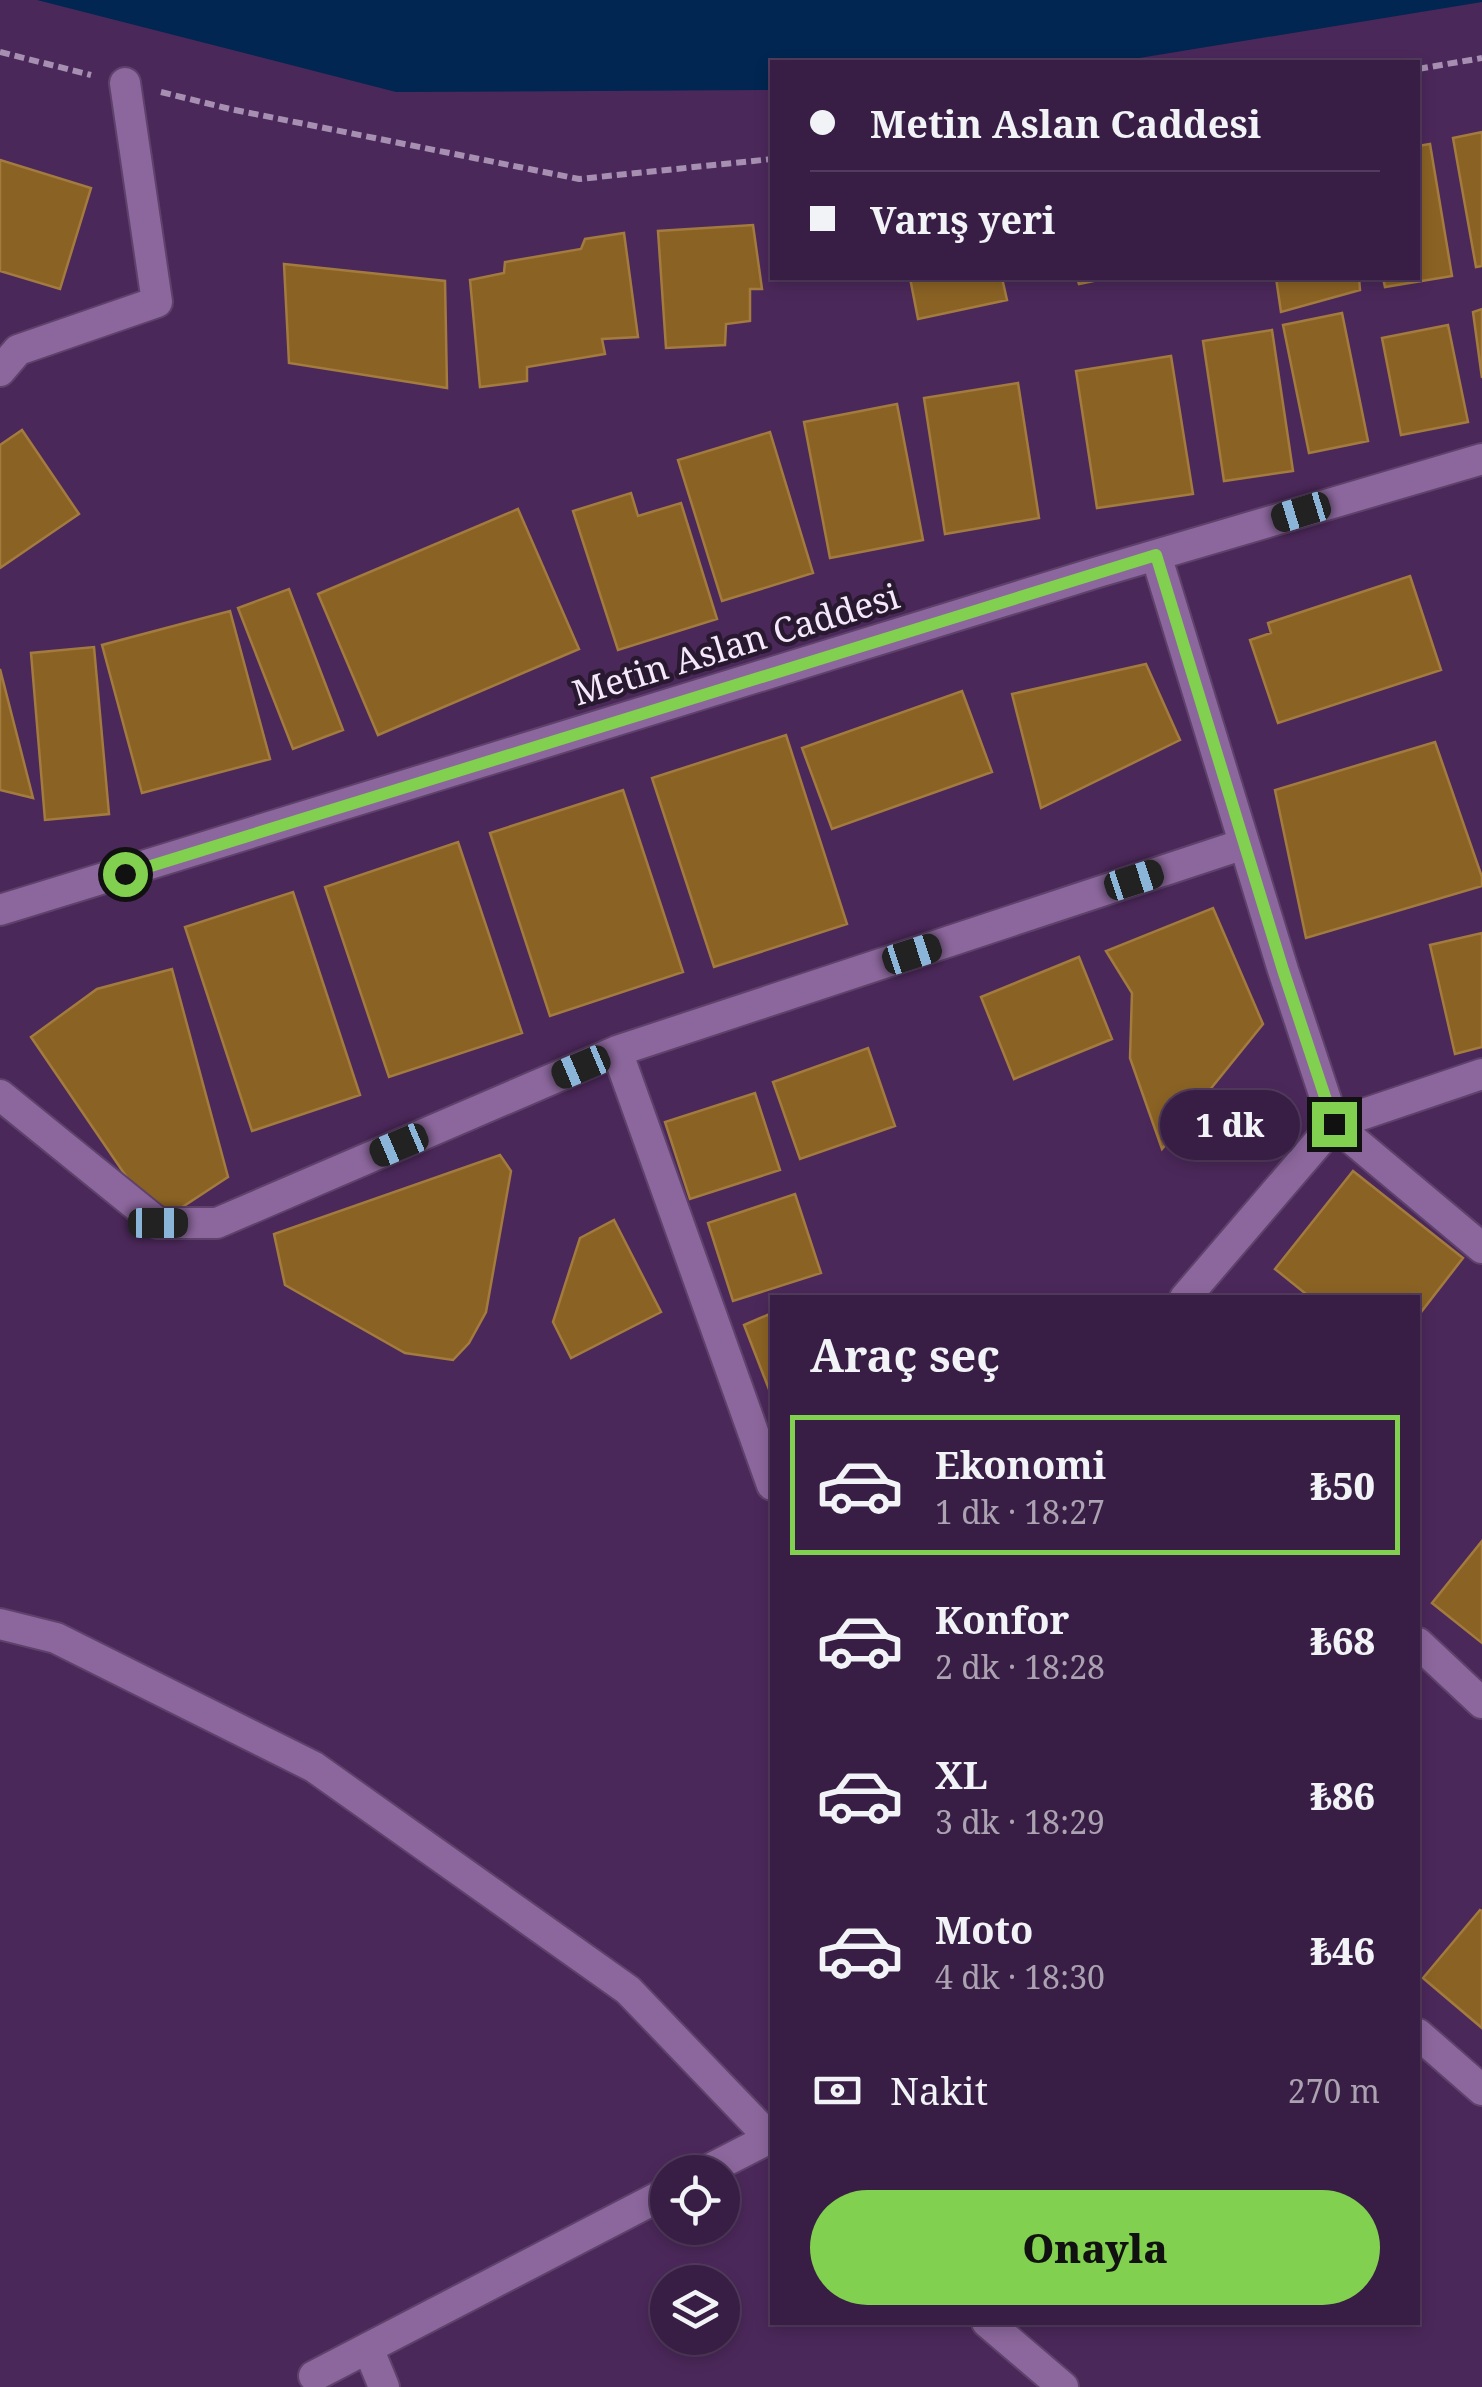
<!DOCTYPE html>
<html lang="tr">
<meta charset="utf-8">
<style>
body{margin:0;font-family:"Noto Serif",serif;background:#3f274b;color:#f1f3f6;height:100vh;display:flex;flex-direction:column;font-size:38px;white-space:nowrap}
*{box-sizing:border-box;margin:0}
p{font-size:32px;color:#aba2b2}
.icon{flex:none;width:55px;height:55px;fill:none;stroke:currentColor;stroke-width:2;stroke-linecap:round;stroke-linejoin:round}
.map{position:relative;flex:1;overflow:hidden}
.sheet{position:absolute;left:770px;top:1295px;width:650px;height:1030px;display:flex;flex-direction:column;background:#381e44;border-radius:0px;box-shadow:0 5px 15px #0003,0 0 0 2px #523c5d}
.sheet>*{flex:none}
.top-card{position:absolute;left:770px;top:60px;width:650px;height:220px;border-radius:0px;box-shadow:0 5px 15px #0003,0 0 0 2px #523c5d;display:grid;align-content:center;height:220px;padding:0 40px;background:#381e44}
.buttons{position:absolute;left:650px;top:2155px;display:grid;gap:20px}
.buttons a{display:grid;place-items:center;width:90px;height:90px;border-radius:50%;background:#381e44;box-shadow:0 5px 15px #0003,0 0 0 2px #523c5d;font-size:50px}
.end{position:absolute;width:45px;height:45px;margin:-22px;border:12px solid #82d04f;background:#111;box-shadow:0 0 0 5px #111}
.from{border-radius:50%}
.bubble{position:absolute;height:70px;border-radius:35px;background:#381e44;box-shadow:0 5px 15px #0003,0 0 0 2px #523c5d;font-size:32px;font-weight:800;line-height:70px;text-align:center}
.car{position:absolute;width:30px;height:60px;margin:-30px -15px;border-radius:12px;box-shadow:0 0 8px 2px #0007;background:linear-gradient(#222 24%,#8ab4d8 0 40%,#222 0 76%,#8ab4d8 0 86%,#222 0)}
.top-card b{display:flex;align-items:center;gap:35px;height:95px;font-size:38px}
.top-card b+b{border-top:2px solid #523c5d}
.top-card i{width:25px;height:25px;background:#f1f3f6}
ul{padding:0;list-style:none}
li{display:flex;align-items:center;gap:30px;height:140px;margin:0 20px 15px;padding:0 20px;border:5px solid transparent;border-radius:0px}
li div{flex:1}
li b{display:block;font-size:38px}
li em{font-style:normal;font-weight:800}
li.current{border-color:#82d04f}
li>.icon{width:90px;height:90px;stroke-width:1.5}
h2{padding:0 40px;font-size:45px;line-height:120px}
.pay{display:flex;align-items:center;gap:25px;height:110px;padding:0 40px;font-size:38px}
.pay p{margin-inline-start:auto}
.action{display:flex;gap:20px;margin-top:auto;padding:20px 40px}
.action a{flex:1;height:115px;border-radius:60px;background:#82d04f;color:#111;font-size:40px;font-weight:800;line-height:115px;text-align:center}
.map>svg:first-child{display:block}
.water{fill:#012651}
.building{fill:#8a6224;stroke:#a37b3f;stroke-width:2.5}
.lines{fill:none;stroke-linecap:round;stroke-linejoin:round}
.minor-casing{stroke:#5f426b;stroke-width:34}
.path{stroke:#a68fb1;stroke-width:6;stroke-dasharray:10 5;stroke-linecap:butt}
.minor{stroke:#8c679d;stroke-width:30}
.route{stroke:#82d04f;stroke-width:12}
.labels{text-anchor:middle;stroke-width:9;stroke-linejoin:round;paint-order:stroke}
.street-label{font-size:35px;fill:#f5e8fb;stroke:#291930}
</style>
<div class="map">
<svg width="1482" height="2387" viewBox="0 0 1482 2387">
<rect width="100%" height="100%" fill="#4b285a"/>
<path class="water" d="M37,0H1482V2L1115,62H772V90L396,92Z"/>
<path class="building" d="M1482,132V266L1476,267L1453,138Z
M1430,144L1452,276L1385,287L1383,278H1418V146Z
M0,160L91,188L60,289L0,271Z
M753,225L762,289H750V321L726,324L725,345L666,348L658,231Z
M624,233L638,337L602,339L605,354L527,367V381L480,387L470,280L504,273L505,262L581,249L585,239Z
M284,264L445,281L447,388L289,363Z
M910,278H1002L1007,300L918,319Z
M1077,278H1108L1079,284Z
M1276,278H1359L1360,290L1281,312Z
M1482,309V378L1473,312Z
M1342,313L1368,441L1309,453L1283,325Z
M1448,325L1468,422L1401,435L1382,338Z
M1272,330L1293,471L1224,481L1203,341Z
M1171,356L1193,494L1097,508L1076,371Z
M1018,383L1039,518L945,534L924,398Z
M897,404L923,540L830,558L804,422Z
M22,430L79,514L0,568V445Z
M770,432L813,573L722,601L678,460Z
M631,493L638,516L681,503L717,619L618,650L573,511Z
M518,509L579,649L378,735L318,594Z
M1410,576L1441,670L1278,723L1250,640L1271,633L1268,623Z
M289,589L343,730L293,749L238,608Z
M230,611L270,759L142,793L102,645Z
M94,647L109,814L45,820L31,653Z
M1146,664L1180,740L1041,808L1012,694Z
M0,669L33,798L0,790Z
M962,691L992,772L832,829L802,748Z
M786,735L847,924L714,967L652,778Z
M1435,742L1482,877V886L1306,938L1275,790Z
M623,790L683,972L550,1016L490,833Z
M458,842L522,1033L389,1077L325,887Z
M293,892L360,1095L252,1131L185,927Z
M1213,908L1263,1024L1162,1149L1130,1058L1132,993L1106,951Z
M1482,933V1047L1455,1054L1430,945Z
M1079,957L1112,1039L1014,1079L981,997Z
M172,969L228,1177L158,1223L31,1037L97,989Z
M868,1048L895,1126L800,1159L773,1082Z
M755,1093L780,1170L690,1199L665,1122Z
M500,1155L511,1171L486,1312L469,1343L453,1360L405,1353L285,1285L274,1234Z
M1353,1171L1463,1258L1418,1316V1298H1311L1275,1269Z
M795,1194L821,1273L733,1301L708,1223Z
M614,1220L661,1312L571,1358L553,1322L580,1238Z
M772,1313V1397L744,1325Z
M1482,1541V1643L1432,1603Z
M1480,1910L1482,1911V2028L1423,1978Z"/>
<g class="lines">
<g class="minor-casing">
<path id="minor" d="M0,371L18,350L157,302L125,83
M1156,555L1283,970L1334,1124L1482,1248
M0,910L1098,572L1482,459
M617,1051L772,1485
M0,1095L158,1223H217L617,1051L1244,844
M1185,1298L1334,1124L1482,1074
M0,1624L56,1638L314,1767L628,1990L772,2140
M1418,1643L1482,1703
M1418,2034L1482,2090
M704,2172L772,2137
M987,2322L1063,2387
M368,2348L384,2387
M314,2376L668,2192"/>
</g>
<path class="path" d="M0,52L91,75
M1418,69L1482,58
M161,92L230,109L579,179L772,159"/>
<use href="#minor" class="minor"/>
</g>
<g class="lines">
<path class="route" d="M125,874L1156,555L1283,970L1334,1124"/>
</g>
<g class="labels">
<g class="street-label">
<text transform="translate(736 645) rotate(-17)" y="12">Metin Aslan Caddesi</text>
</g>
</g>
</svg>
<div class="buttons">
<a><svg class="icon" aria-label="locate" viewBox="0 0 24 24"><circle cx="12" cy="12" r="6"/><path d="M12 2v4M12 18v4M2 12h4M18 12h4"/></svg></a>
<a><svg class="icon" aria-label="layers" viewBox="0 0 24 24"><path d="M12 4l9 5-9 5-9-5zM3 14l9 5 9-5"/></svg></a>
</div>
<i class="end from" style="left:125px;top:874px"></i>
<i class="end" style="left:1334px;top:1124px"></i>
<div class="bubble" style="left:1160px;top:1090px;width:140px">1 dk</div>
<i class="car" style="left:1301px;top:512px;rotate:253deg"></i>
<i class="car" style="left:1134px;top:880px;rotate:72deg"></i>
<i class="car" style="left:912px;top:954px;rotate:72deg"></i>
<i class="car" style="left:581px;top:1067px;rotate:247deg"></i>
<i class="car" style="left:399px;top:1145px;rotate:247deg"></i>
<i class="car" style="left:158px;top:1223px;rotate:90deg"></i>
<div class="top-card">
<b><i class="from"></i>Metin Aslan Caddesi</b>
<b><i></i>Varış yeri</b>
</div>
<section class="sheet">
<h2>Araç seç</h2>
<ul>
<li class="current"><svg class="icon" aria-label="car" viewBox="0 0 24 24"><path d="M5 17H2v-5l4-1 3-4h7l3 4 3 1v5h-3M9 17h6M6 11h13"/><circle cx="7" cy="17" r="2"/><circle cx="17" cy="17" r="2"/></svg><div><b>Ekonomi</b><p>1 dk · 18:27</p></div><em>₺50</em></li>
<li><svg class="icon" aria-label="car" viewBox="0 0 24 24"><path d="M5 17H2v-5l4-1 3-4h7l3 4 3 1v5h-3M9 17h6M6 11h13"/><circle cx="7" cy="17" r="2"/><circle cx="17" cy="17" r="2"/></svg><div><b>Konfor</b><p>2 dk · 18:28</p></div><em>₺68</em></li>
<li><svg class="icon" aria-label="car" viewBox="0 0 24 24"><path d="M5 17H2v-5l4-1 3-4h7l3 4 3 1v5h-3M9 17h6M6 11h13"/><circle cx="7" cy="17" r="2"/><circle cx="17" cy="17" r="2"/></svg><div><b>XL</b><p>3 dk · 18:29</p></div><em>₺86</em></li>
<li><svg class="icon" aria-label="car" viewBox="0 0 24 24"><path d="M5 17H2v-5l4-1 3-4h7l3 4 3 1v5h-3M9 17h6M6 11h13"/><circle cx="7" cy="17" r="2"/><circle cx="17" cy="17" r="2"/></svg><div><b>Moto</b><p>4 dk · 18:30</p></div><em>₺46</em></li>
</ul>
<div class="pay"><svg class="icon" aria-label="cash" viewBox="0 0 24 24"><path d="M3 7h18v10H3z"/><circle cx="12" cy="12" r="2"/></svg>Nakit<p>270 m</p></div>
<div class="action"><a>Onayla</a></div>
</section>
</div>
